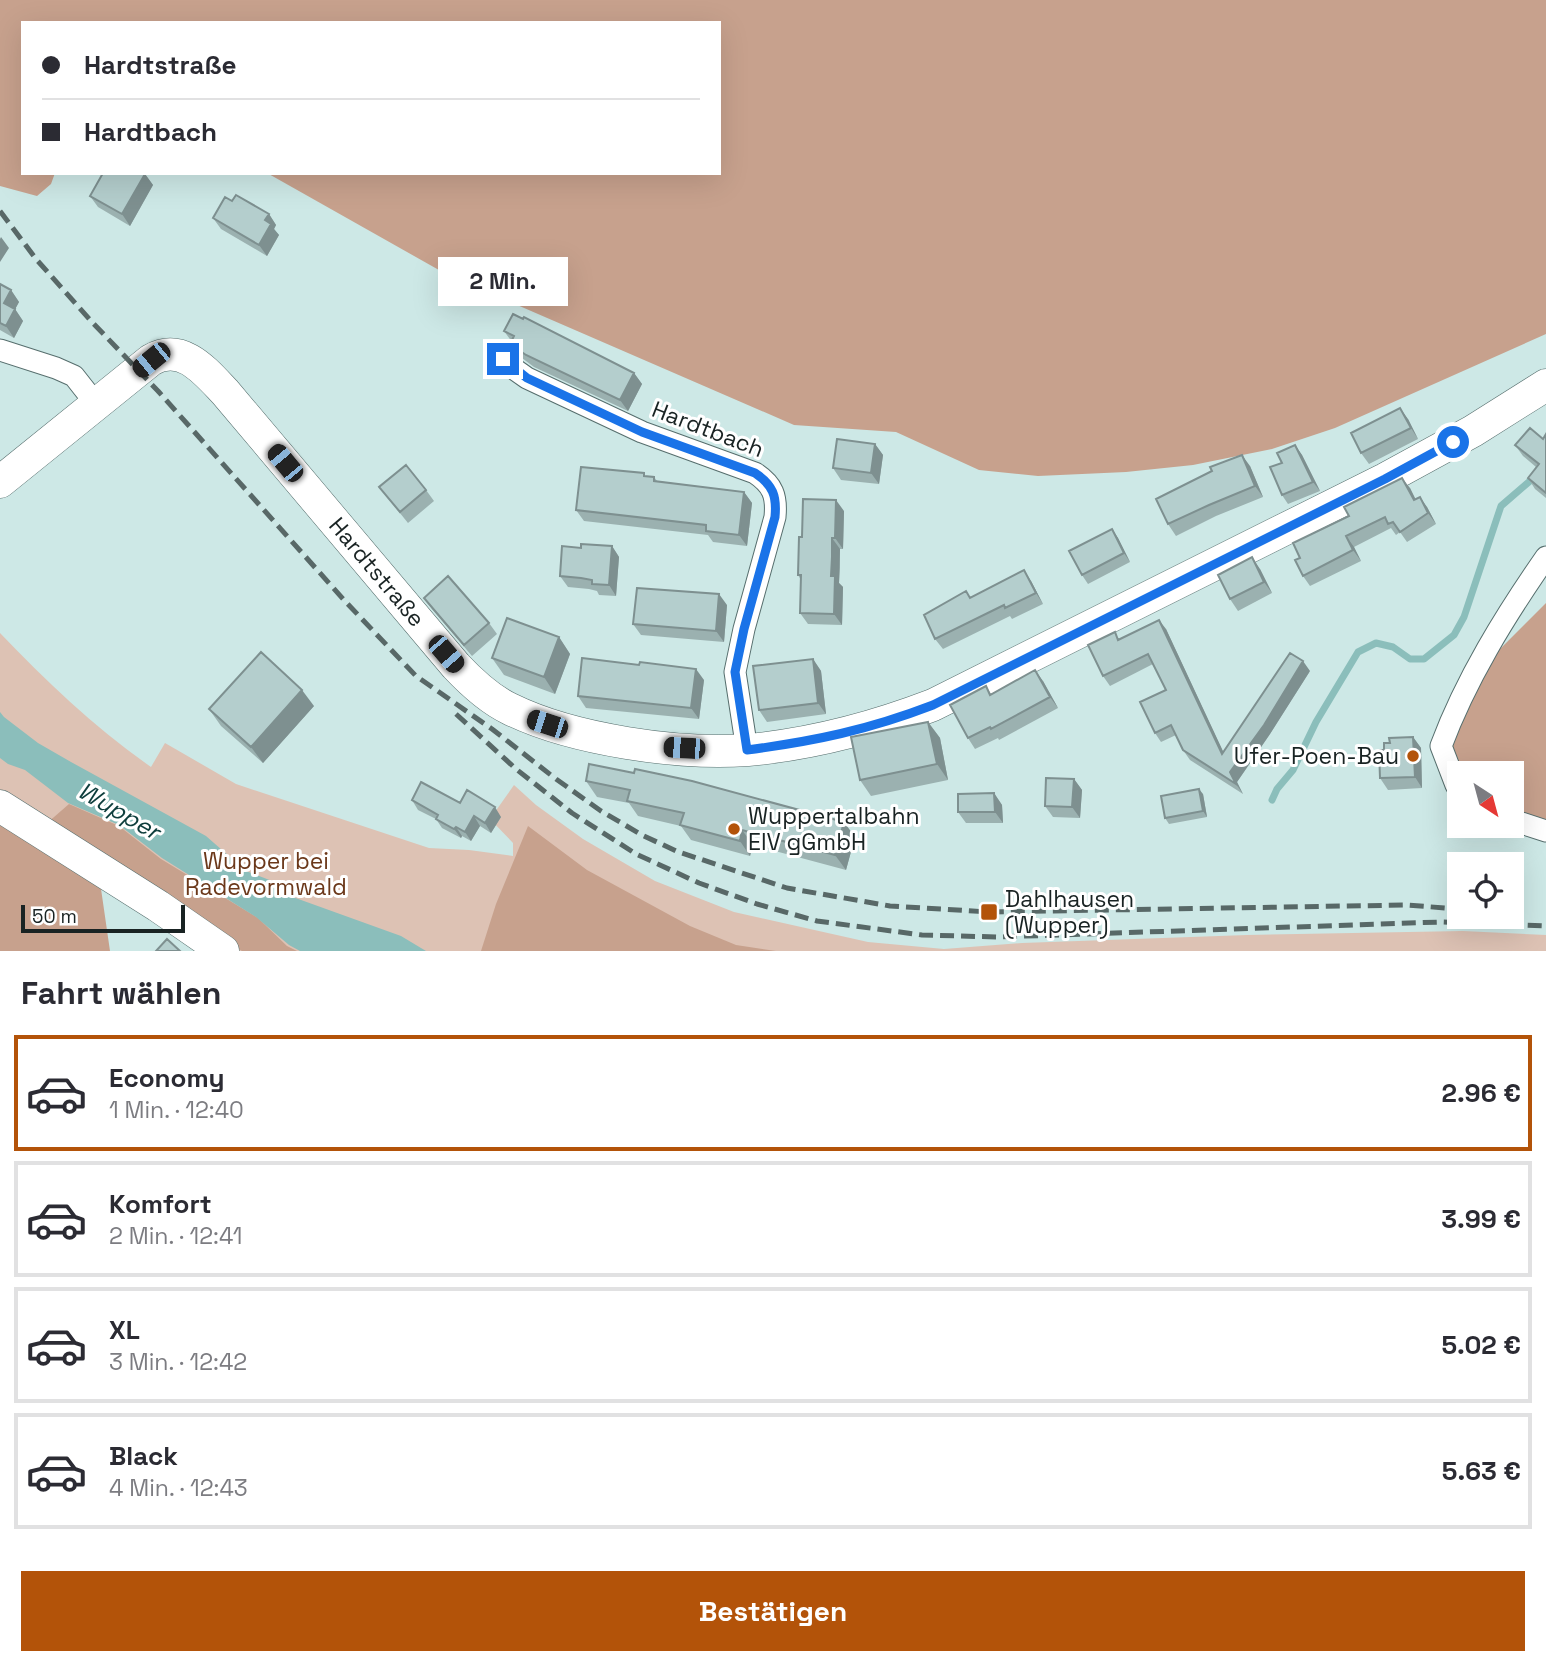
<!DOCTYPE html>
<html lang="de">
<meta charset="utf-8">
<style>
body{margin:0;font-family:"Space Grotesk",sans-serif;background:#f7f7f7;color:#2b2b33;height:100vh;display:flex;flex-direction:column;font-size:26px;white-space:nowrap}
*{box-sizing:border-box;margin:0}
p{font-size:23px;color:#7c7c81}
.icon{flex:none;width:38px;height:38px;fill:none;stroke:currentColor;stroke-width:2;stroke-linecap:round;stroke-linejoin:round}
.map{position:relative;height:951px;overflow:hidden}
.details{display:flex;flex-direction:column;background:#fff;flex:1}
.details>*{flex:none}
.hud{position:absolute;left:21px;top:21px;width:700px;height:154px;border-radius:0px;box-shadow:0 7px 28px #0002;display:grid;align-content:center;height:154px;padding:0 21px;background:#fff}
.needle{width:46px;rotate:144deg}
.fabs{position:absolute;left:1447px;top:761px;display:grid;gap:14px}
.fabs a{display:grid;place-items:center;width:77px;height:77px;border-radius:0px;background:#fff;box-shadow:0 7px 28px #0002;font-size:35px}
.scale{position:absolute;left:21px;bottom:18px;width:164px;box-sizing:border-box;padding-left:7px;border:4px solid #192323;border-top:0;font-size:19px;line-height:24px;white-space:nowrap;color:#192323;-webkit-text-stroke:5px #fff;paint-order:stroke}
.end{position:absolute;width:32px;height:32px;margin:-16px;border:9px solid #1a73e8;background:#fff;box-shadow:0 0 0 4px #fff}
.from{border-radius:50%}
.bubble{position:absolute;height:49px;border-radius:0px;background:#fff;box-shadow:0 7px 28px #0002;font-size:23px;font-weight:600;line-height:49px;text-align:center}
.car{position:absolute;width:21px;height:42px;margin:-21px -10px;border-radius:9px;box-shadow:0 0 5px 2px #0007;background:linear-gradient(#222 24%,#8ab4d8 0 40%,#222 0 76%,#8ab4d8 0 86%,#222 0)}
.hud b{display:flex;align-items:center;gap:24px;height:66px;font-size:26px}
.hud b+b{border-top:2px solid #e1e1e2}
.hud i{width:18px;height:18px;background:#2b2b33}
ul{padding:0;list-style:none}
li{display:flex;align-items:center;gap:21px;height:116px;margin:0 14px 10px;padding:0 7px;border:4px solid #e1e1e2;border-radius:0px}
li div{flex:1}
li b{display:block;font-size:26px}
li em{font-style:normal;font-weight:600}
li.on{border-color:#b35309}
li>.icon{width:63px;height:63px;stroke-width:1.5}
h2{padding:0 21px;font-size:32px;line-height:84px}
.primary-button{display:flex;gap:14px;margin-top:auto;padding:14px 21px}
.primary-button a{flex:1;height:80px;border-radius:0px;background:#b35309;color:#fff;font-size:28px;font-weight:600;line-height:80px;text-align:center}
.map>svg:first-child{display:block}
.green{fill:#ddc2b4}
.forest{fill:#c7a18d}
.water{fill:#8bbebb}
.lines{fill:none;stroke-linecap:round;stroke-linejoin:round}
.stream{stroke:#8bbebb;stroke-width:7}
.street-casing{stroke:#566e6d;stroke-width:23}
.secondary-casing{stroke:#566e6d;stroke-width:33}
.street{stroke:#fff;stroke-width:21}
.secondary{stroke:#fff;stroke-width:32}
.rail{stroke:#586867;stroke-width:5;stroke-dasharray:14 7;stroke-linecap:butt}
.wall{fill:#9bb1b0}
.shaded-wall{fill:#7e9090}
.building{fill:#b4cecd;stroke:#7e9090;stroke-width:2}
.route{stroke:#1a73e8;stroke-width:9}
.poi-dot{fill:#b35309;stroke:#fff;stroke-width:2.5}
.labels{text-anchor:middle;stroke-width:6;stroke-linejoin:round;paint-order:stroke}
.street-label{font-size:23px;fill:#192323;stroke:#fff}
.poi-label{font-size:23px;fill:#192323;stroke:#fff;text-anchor:start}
.park-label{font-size:23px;fill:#6b381a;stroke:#fff}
.water-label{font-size:24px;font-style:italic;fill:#0d3d3c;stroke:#fff}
</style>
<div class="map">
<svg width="1546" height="951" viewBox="0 0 1546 951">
<rect width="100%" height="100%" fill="#cde8e6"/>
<path class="green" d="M0,633C47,682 95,728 151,767L165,743L236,784L429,848L469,850L513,856V843L490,819L514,785L536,805L583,839L655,881L734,912L868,942L944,949L1022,943L1247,935L1463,931L1546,935V951H240L201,922L0,799Z"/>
<path class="forest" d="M0,0H1546V334L1335,428L1272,449L1193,465L1126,472L1038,476L979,470L896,432L794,425L446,274L267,173H719V23H23V173H55L51,184L37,196L0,186Z
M1546,603V825L1512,816V774H1460L1444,745L1485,664Z
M69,804L119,826L161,859L258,918L287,946L297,951H242L46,824Z
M0,813L99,875L110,951H0Z
M528,826L587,870L690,926L736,945L776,951H481L496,904Z"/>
<path class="water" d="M0,712L4,717L38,743L71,762L206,836L246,871L272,881L290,896L401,936L426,951H300L289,945L256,917L162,858L119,825L68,803L25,770L8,764L0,758Z"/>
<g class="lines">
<path class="stream" d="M1272,800L1277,789L1293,770L1316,722L1358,652L1376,643L1393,647L1410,659H1424L1454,635L1464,617L1501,506L1537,475"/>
<g class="street-casing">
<path id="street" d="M0,350L56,368L74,376L96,404
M499,352L510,366L527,378L642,432L755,473C773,485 777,496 775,517L744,629L735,672L747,750
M1460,788L1456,785L1441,746C1466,679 1505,616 1546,557
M1512,820L1546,831"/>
</g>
<g class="secondary-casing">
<path id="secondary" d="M0,482L151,360C182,342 205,371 225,392L456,666C472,683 489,699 510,709C573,740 679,755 748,750C813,744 873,728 933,705L1385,479L1473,431L1546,385
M0,806L158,906L223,951"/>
</g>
<use href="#street" class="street"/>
<use href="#secondary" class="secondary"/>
<path class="rail" d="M0,211L36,259L92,322L158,391L344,600L416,676L492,729L556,779L601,811L642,835L676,851L787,888L890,906L989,912L1405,905L1460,909
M456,714L516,769L572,813L636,854L699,883L757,904L817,921L922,935L998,937L1441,922L1546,926"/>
</g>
<path class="wall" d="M145,174L153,185L130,226L98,207L90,196Z
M232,201L269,214L276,225L274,229L279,235L267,256L221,229L213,218Z
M0,284L11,290L19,302L15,309L23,321L14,338L0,330Z
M504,331L634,373L642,384L628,411L534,367L518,355L510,344L512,342Z
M1408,419L1418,439L1369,464L1361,453Z
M1546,434V498L1535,489L1528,478L1536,467L1523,456L1515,445L1543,439Z
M875,444L883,455L879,484L841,480L833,468Z
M1295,445L1302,455L1320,491L1288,504L1282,495V463Z
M1250,466L1263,497L1216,516L1176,536L1168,524Z
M646,476L654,477L657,481L744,492L752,503L747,546L713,542L708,535L584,521L576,510Z
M379,487L426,490L434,501L408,523Z
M1410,488L1415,499L1427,507L1436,524L1407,542L1400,532L1396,535L1391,528L1354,547L1361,561L1310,586L1303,576L1300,558Z
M844,511L843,549H840V568L839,583L843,587L842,625L808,624L800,613L801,580L798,575Z
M1112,529L1118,538L1130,562L1088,584L1082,575Z
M612,546L619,557L616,596L599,595L597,591L589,589L568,587L560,576L581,548Z
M1260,569L1272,593L1238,611L1230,599Z
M1031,581L1043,604L1012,619L1010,616L943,649L935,639L971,597Z
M424,598L489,623L497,634L472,656L432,609Z
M727,605L724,642L641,635L633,624Z
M1166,629L1223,752L1310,671L1270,734L1237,782L1243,794L1190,760L1183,750L1176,735L1161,742L1155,733L1166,690L1153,664L1110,686L1103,676L1120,639Z
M559,637L570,654L555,694L504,675L492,658Z
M813,659L821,671L826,714L767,722L759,710Z
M639,665L704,680L699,719L586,708L578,696Z
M1043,681L1058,708L999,740L998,738L975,749L968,738L986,686L991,694Z
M314,706L263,763L221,726L209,709Z
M928,722L940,738L948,780L871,796L860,780Z
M1413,737L1421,748L1422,788L1388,790L1380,778L1384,750L1390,743Z
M1074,779L1082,790L1080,818L1053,817L1045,806Z
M586,781L855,837L846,870L753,845L750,856L691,840L681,826L638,816L629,803L597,797Z
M994,793L1002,805L1003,823H966L958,812Z
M1203,794L1207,817L1169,824L1165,818Z
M412,800L460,803L501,817L491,833L480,826L471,841L462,836L461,838L442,828L436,819L418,810Z"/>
<path class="shaded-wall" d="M145,174L153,185L130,226L122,214Z
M269,214L276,225L274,229L279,235L267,256L259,245L265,220Z
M1,237L9,248L0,262V239Z
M11,290L19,302L12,315L4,303Z
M15,309L23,321L14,338L6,326Z
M634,373L642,384L628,411L620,400Z
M1400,408L1408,419L1418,439L1411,428Z
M875,444L883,455L879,484L871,473Z
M1295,445L1302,455L1320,491L1313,482Z
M1242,455L1250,466L1263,497L1255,486Z
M1402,478L1410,488L1421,510L1414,500Z
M744,492L752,503L747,546L739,535Z
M1420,497L1427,507L1436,524L1428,513Z
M836,500L844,511L843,549L835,538Z
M1112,529L1118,538L1130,562L1124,553Z
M1346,536L1354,547L1361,561L1353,550Z
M832,538L840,549L839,583L843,587L842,625L834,614L831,576Z
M612,546L619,557L616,596L609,585Z
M1252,557L1260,569L1272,593L1264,582Z
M1024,570L1031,581L1043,604L1036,593Z
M719,594L727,605L724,642L716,631Z
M1159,620L1166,629L1229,764L1222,754Z
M559,637L570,654L555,694L544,677Z
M813,659L821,671L826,714L818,703Z
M1303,661L1310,671L1270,734L1237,782L1243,794L1236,784L1230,772Z
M696,669L704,680L699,719L691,708Z
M1035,670L1043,681L1058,708L1050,697Z
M302,690L314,706L263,763L251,747Z
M928,722L940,738L948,780L937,764Z
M1413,737L1421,748L1422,788L1415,777Z
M1074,779L1082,790L1080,818L1072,807Z
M1199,789L1203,794L1207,817L1203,811Z
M994,793L1002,805L1003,823L995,812Z
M495,807L501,817L491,833L485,823Z
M474,816L480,826L471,841L465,832Z
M844,822L855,837L846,870L835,855Z
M456,827L462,836L461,838L454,829Z
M742,830L753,845L750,856L740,841Z"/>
<path class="building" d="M103,173L145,174L122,214L90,196Z
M236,195L269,214L265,220L271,224L259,245L213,218L225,197L232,201Z
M0,284L11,290L4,303L15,309L6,326L0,323Z
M513,314L523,319L524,317L634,373L620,400L526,355L510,344L514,336L504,331Z
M1400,408L1411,428L1361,453L1351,433Z
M1530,428L1543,439L1546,434V493L1528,478L1539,464L1515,445Z
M837,439L875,444L871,473L833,468Z
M1295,445L1313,482L1282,495L1270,467L1282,463L1277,453Z
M1242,455L1255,486L1209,505L1168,524L1156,499L1212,471L1210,467Z
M406,465L426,490L400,512L379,487Z
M581,467L644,473V476L654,477V481L744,492L739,535L706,531V525L576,510Z
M1402,478L1414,500L1420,497L1428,513L1400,532L1393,522L1388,524L1385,517L1346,536L1353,550L1303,576L1295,560L1300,558L1293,543L1349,516L1344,507Z
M803,499L836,500L835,538H832V557L831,576H835L834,614L800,613L801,575H798L799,537H802Z
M1112,529L1124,553L1082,575L1069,551Z
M581,544L612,546L609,585L592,584V580L581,578L560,576L562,546L581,548Z
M1252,557L1264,582L1230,599L1218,575Z
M1024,570L1036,593L1005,608L1004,605L935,639L924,615L966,591L970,598Z
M448,576L489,623L464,645L424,598Z
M637,588L719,594L716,631L633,624Z
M507,618L559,637L544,677L492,658Z
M1159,620L1222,754L1290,653L1303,661L1264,725L1230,772L1236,784L1183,750L1171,725L1155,733L1140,702L1166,690L1148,654L1103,676L1088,645L1115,632L1118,640Z
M261,652L302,690L251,747L209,709Z
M582,658L639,665L640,662L696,669L691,708L578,696Z
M813,659L818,703L759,710L753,666Z
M1035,670L1050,697L991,729L990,727L968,738L950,705L986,686L990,695Z
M928,722L937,764L860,780L851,737Z
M1413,737L1415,777L1380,778L1379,750H1384V743H1390L1389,738Z
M589,764L634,773L635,769L692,781L844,822L835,855L742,830L740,841L680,825L684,813L627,801L630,790L586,781Z
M1046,778L1074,779L1072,807L1045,806Z
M421,782L460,803L467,790L495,807L485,823L474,816L465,832L456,827L454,829L436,819L438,815L412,800Z
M1199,789L1203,811L1165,818L1161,796Z
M994,793L995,812H958V794Z
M167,939L180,951H156Z"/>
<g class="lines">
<path class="route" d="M503,359L527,378L642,432L755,473C773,485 777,496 775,517L744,629L735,672L747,750C815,741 868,730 933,705L1385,479L1453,442"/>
</g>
<g class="poi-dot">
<circle cx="1413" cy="756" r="7"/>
<circle cx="734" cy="829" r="7"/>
<rect x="980" y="903" width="18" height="18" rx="3.5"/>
</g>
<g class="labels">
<g class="street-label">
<text transform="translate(708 429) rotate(21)" y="8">Hardtbach</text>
<text transform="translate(377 572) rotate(50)" y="8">Hardtstraße</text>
</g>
<g class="poi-label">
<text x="1399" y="764" text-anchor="end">Ufer-Poen-Bau</text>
<text x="748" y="824">Wuppertalbahn<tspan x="748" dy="26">EIV gGmbH</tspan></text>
<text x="1005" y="907">Dahlhausen<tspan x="1005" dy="26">(Wupper)</tspan></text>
</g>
<g class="park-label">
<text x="266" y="869">Wupper bei<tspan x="266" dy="26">Radevormwald</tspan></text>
</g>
<g class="water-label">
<text transform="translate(119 811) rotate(30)" y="8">Wupper</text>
</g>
</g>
</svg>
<div class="fabs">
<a><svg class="needle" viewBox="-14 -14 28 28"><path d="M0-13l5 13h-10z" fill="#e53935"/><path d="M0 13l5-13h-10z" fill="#7c7c81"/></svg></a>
<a><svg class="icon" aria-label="locate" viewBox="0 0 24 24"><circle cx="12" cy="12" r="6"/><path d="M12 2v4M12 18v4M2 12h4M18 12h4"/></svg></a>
</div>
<div class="scale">50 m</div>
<i class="end from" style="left:1453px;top:442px"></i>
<i class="end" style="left:503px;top:359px"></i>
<div class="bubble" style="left:438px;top:257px;width:130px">2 Min.</div>
<i class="car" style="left:151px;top:360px;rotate:231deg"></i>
<i class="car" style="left:285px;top:463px;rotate:320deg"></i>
<i class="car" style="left:446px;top:654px;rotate:139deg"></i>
<i class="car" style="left:547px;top:724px;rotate:288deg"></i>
<i class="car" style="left:684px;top:748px;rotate:273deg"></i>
<div class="hud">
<b><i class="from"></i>Hardtstraße</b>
<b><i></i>Hardtbach</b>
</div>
</div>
<section class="details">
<h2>Fahrt wählen</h2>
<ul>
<li class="on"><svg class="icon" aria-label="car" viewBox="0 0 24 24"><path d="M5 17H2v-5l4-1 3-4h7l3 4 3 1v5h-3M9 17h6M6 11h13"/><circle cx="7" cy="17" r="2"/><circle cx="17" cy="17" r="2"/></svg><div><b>Economy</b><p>1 Min. · 12:40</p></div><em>2.96 €</em></li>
<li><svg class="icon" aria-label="car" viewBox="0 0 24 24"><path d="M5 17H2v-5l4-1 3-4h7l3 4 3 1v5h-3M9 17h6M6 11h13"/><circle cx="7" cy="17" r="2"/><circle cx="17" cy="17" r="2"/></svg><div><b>Komfort</b><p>2 Min. · 12:41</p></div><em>3.99 €</em></li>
<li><svg class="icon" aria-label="car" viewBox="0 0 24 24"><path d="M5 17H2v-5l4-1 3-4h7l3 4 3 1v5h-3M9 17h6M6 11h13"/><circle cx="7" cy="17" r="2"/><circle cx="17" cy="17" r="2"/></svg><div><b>XL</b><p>3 Min. · 12:42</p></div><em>5.02 €</em></li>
<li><svg class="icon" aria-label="car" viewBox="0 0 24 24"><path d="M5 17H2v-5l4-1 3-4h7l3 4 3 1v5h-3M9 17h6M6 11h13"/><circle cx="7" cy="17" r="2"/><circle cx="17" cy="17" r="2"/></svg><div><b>Black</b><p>4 Min. · 12:43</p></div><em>5.63 €</em></li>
</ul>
<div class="primary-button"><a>Bestätigen</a></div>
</section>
